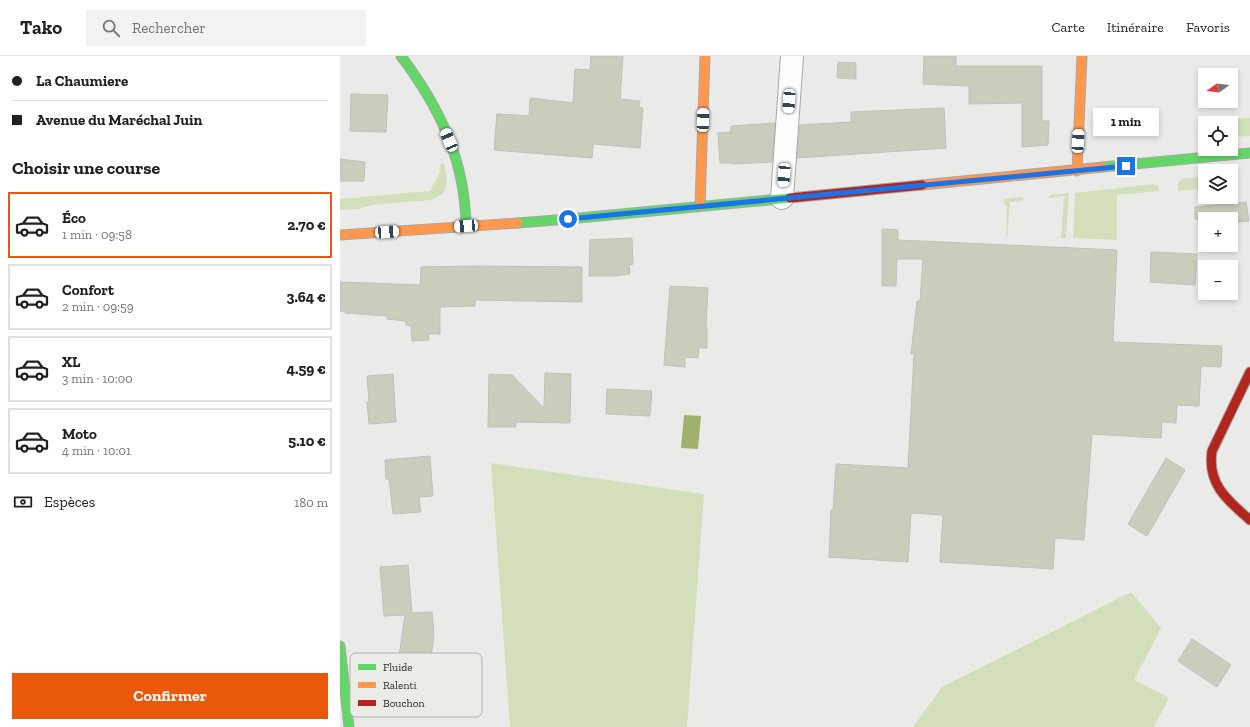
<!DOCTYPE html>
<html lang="fr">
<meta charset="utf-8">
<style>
body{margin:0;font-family:"Zilla Slab",serif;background:#f2f2f2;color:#202124;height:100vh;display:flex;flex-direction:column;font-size:15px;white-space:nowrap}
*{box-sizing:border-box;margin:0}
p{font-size:13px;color:#757577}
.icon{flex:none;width:22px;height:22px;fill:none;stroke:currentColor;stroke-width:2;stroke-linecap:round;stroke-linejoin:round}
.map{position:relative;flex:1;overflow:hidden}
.drawer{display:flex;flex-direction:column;background:#fff;width:340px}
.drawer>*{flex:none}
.top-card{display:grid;align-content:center;height:88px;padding:0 12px;background:#fff}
.needle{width:26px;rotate:255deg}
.controls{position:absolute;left:858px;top:12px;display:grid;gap:8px}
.controls a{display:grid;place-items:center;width:40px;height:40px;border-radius:0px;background:#fff;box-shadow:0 2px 6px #0003;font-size:20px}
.end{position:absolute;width:18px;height:18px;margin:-9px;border:5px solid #1a73e8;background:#fff;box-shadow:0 0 0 2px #fff}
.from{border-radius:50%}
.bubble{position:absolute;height:28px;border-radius:0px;background:#fff;box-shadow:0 2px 6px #0003;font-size:13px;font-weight:800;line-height:28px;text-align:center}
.car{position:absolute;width:12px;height:24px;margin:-12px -6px;border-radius:5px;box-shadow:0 0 3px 1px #0007;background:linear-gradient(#fff 24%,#345 0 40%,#fff 0 76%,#345 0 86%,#fff 0)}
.top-card b{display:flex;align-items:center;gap:14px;height:38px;font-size:15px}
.top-card b+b{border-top:1px solid #e0e0e0}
.top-card i{width:10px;height:10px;background:#202124}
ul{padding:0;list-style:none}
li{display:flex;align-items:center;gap:12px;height:66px;margin:0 8px 6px;padding:0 4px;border:2px solid #e0e0e0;border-radius:0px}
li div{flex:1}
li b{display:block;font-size:15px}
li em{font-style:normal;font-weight:800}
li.current{border-color:#ea580c}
li>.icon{width:36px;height:36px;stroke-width:1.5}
h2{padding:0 12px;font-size:18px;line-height:48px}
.pay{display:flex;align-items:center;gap:10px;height:44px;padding:0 12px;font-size:15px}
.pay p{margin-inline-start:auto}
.cta{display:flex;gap:8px;margin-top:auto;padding:8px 12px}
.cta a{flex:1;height:46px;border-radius:0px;background:#ea580c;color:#fff;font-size:16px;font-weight:800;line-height:46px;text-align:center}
header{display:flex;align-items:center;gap:24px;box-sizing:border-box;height:56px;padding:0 20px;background:#fff;border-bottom:1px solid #e0e0e0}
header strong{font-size:19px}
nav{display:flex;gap:22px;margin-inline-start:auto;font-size:14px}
.search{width:280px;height:36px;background:#f2f2f2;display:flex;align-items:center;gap:10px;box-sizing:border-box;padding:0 14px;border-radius:0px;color:#757577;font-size:15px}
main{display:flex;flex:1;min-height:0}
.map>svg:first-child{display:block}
.green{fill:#d3dfba}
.water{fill:#9eb26e}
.building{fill:#c8cebb;stroke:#bfc0be}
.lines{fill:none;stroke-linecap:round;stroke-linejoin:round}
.street-casing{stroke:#a7a8a6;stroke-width:24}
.fast-casing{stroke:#a7a8a6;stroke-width:11}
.slow-casing{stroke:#a7a8a6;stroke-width:11}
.jam-casing{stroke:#a7a8a6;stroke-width:11}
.street{stroke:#fcfcfc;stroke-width:22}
.fast{stroke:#63d668;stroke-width:9}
.slow{stroke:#ff974d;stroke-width:9}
.jam{stroke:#b3261e;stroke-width:9}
.route{stroke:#1a73e8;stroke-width:5}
.key{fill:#ebece8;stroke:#b0b2ae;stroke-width:1}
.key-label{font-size:11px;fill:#282927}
</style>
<header>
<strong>Tako</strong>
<div class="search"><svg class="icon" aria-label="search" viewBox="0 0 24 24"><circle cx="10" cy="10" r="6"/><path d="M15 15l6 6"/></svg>Rechercher</div>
<nav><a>Carte</a><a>Itinéraire</a><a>Favoris</a></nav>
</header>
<main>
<section class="drawer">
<div class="top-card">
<b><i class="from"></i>La Chaumiere</b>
<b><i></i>Avenue du Maréchal Juin</b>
</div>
<h2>Choisir une course</h2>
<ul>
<li class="current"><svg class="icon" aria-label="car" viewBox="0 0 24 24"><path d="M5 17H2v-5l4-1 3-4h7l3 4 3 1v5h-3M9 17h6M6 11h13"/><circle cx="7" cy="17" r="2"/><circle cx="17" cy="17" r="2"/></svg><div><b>Éco</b><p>1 min · 09:58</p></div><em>2.70 €</em></li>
<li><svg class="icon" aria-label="car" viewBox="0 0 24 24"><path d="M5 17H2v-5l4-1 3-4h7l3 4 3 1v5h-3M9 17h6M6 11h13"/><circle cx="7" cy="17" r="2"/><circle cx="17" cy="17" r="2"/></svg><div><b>Confort</b><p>2 min · 09:59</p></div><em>3.64 €</em></li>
<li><svg class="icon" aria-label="car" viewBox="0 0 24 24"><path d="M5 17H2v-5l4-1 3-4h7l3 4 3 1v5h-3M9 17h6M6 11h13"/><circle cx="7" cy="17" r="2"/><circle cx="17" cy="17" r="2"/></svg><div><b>XL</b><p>3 min · 10:00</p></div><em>4.59 €</em></li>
<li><svg class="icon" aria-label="car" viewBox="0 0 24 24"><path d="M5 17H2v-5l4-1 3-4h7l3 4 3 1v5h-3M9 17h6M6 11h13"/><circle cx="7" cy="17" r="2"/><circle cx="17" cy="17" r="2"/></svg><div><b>Moto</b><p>4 min · 10:01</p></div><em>5.10 €</em></li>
</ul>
<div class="pay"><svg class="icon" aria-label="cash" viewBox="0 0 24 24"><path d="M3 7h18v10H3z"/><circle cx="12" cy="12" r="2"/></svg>Espèces<p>180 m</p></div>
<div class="cta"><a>Confirmer</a></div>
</section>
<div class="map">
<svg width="910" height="671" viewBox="0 0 910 671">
<rect width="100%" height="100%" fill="#eaebe9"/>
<path class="green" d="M910,62V80L891,81V67H865V82L864,81L862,66Z
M104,107L107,123L105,135L98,141L91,144L32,149L18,153L0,154V143L90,135L100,116V108Z
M865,120V133L838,135V127L841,123Z
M813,128L818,130L820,135L777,139V184L733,182L735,137Z
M729,137L726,182H721L724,140L708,142L710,139Z
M681,141L685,144L670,146L667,182H666L667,149H664V143Z
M151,407L364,438L347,671H170Z
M791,536L821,572L794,624L829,642L814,671H573L602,631Z"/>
<path class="water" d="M344,359L361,360L358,393L341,392Z"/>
<path class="building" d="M251,0H283L280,43L300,45L299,51L303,52L300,92L253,88L252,102L154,94L157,58L189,60L190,42L233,47L235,13L250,14Z
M584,0H616V10H702V65H709L708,89L682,91V47L629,48V30L583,28Z
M498,6L516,7V23L497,22Z
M11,38L48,39L46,76L10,75Z
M604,52L606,92L457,102L460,69L511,66V56Z
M435,67L432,106L392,108V107H380L378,77L391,76V70Z
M0,103L25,106L24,125H0Z
M906,146L909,165L891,167V163H855V151Z
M542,173L558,174V184L777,194L773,286L882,290L881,311L861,310L859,350L837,349L836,367L822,366L821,382L752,378L744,484L715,482L713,513L600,506L603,459L571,457L568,506L489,501L491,454H493L496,408L568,412L574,298H571L577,245H580L583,203H557L556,230H542Z
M292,182L293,208L289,209L290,218L274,220H249L250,184Z
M811,196L857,198L855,229L810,226Z
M135,210L242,211V246L135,244V250L100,251V278H88L89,284L72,285L71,270L66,269V265L47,263V260L5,257V255H0V226L80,229L81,211Z
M330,230L368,232L366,272H367V292H359L358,302L345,301V311L324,309Z
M205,317L231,318L230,367L176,366V371H148L149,318L172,319L204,352Z
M53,318L56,366L29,368L27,346H29L27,320Z
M267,333L312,335L310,360L266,358Z
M90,400L93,440L79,441L81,456L53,458L49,423H46L45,404Z
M826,402L845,414L807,480L788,468Z
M68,509L72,557L92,556L94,579L84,650L56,645L59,620H56L65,559L44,560L40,511Z
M852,583L891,609L877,631L838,605Z"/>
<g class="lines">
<g class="street-casing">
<path id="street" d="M442,142L452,0"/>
</g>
<g class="fast-casing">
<path id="fast" d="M61,0C100,52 125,104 126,170
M763,111L910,97
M178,167L228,163L450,142
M0,590L9,671"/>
</g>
<g class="slow-casing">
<path id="slow" d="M737,115L742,0
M582,129L763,111
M360,150L365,0
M0,179L178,167"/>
</g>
<g class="jam-casing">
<path id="jam" d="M450,142L582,129
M910,316L872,395C867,428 887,444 910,464"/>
</g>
<use href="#street" class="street"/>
<use href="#fast" class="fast"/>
<use href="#slow" class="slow"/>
<use href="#jam" class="jam"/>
</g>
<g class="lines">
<path class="route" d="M228,163L786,110"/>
</g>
<rect x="10" y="597" width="132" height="64" rx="6" class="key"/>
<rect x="18" y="608" width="18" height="6" fill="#63d668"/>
<rect x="18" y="626" width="18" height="6" fill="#ff974d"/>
<rect x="18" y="644" width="18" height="6" fill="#b3261e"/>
<g class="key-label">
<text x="43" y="615">Fluide</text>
<text x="43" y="633">Ralenti</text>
<text x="43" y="651">Bouchon</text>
</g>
</svg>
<div class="controls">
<a><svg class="needle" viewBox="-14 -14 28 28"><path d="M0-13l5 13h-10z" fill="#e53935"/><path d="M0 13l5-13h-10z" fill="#757577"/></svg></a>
<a><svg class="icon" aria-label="locate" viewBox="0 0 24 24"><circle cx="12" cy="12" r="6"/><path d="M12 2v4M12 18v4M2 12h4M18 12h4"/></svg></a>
<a><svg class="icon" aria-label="layers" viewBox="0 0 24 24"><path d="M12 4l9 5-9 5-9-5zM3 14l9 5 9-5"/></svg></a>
<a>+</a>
<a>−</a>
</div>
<i class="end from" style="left:228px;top:163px"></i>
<i class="end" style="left:786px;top:110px"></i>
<div class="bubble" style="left:753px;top:52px;width:66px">1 min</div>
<i class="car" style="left:449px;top:45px;rotate:184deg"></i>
<i class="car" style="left:363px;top:64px;rotate:2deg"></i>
<i class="car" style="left:109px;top:84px;rotate:337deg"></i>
<i class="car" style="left:738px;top:85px;rotate:3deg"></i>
<i class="car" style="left:444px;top:119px;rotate:184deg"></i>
<i class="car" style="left:126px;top:170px;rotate:266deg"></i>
<i class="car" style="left:47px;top:176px;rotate:86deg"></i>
</div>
</main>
